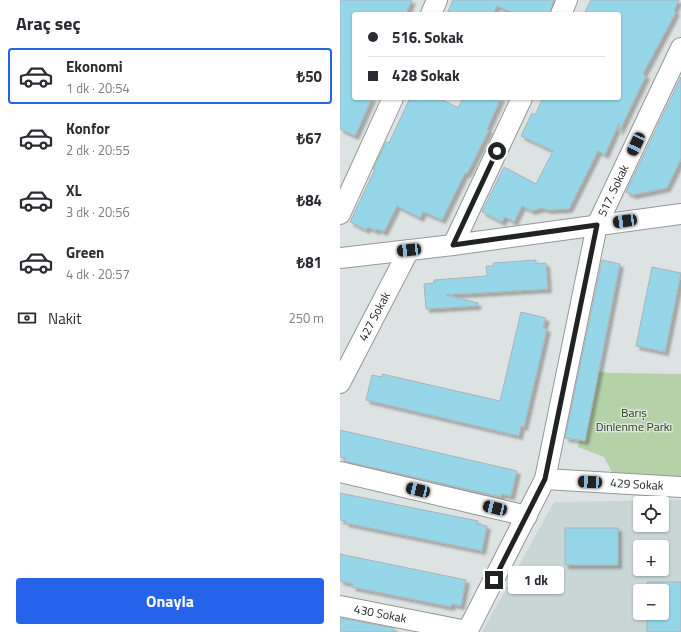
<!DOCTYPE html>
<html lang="tr">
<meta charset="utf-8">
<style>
body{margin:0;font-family:"Titillium Web",sans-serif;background:#f7f7f7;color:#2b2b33;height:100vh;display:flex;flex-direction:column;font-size:15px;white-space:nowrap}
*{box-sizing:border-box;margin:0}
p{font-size:13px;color:#7c7c81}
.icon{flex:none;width:22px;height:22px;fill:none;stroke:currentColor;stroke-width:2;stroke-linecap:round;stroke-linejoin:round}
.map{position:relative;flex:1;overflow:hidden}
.panel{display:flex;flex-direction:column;background:#fff;width:340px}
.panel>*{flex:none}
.banner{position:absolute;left:12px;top:12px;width:269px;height:88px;border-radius:4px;box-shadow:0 1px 3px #0004;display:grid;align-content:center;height:88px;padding:0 16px;background:#fff}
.controls{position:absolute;left:293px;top:496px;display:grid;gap:8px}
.controls a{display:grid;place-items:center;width:36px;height:36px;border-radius:4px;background:#fff;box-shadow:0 1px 3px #0004;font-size:20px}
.end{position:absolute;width:18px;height:18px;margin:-9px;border:5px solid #212323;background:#fff;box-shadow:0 0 0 2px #fff}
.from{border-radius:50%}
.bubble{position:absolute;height:28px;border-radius:4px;background:#fff;box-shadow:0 1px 3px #0004;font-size:13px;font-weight:700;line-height:28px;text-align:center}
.car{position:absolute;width:12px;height:24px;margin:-12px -6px;border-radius:5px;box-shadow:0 0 3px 1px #0007;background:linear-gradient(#222 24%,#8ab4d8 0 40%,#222 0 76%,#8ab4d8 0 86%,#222 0)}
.banner b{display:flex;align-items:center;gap:14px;height:38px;font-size:15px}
.banner b+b{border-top:1px solid #e1e1e2}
.banner i{width:10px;height:10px;background:#2b2b33}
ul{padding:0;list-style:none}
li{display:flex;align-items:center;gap:12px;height:56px;margin:0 8px 6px;padding:0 8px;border:2px solid transparent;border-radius:4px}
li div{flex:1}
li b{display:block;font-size:15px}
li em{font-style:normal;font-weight:700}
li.selected{border-color:#2563eb}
li>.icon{width:36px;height:36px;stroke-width:1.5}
h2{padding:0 16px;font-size:18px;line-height:48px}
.pay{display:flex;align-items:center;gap:10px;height:44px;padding:0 16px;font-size:15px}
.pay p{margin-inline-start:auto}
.action{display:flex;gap:8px;margin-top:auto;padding:8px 16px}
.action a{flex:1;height:46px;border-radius:4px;background:#2563eb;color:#fff;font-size:16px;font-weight:700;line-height:46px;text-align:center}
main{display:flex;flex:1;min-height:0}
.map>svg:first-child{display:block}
.built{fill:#c8d6d5;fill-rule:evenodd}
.green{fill:#b4d1a8}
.building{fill:#95d6e8;stroke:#adb2b4;filter:url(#shadow)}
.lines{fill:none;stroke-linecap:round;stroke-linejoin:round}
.minor-casing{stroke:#939898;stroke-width:22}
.minor{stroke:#fff;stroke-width:20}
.route{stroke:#212323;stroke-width:5}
.labels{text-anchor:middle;stroke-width:3;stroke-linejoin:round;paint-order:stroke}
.street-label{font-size:12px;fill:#212323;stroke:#dde3e2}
.park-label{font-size:12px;fill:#214809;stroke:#dde3e2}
</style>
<main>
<section class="panel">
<h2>Araç seç</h2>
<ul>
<li class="selected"><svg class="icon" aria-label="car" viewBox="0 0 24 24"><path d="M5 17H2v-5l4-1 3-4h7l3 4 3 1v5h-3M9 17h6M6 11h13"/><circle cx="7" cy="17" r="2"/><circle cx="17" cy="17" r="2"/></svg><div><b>Ekonomi</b><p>1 dk · 20:54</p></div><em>₺50</em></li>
<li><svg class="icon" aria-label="car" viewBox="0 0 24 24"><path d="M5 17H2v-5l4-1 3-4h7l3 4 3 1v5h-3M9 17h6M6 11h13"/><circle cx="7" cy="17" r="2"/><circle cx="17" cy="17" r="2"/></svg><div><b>Konfor</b><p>2 dk · 20:55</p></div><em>₺67</em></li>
<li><svg class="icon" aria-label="car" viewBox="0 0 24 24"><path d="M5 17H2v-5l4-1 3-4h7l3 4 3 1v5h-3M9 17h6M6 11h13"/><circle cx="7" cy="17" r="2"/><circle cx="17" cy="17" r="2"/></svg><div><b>XL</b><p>3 dk · 20:56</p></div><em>₺84</em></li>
<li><svg class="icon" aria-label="car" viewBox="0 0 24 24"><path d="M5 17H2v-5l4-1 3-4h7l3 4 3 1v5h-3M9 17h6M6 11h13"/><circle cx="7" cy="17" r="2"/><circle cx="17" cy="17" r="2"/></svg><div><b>Green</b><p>4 dk · 20:57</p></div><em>₺81</em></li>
</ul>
<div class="pay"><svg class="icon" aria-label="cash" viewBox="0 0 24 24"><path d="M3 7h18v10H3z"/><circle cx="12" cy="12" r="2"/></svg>Nakit<p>250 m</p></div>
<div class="action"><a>Onayla</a></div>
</section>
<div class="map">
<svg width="341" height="632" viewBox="0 0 341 632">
<defs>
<filter id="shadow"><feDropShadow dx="3.5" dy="3.5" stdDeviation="1" flood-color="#0004"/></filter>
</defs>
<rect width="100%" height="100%" fill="#dde3e2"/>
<path class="built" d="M341,500V632H142L214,502ZM300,503H322V525H300ZM300,547H322V569H300ZM300,591H322V613H300Z"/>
<path class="green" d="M254,371L270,373L341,374V478L273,474L264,457L238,447Z"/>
<path class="building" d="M0,0H72L66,14H14V98H32L15,136L0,129Z
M113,0H214L210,14H176L157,6L153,14H107Z
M251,0H339L334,10L336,12L303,74L306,76L279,132V123L265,155L258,151L229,209L208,210L202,208L192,211L182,206L174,222L165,217L162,222L142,212L164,167L196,184L213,151L181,136L192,113L195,115L203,98H279V14H244Z
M341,77V159L327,188L293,195L286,192Z
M70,98H99L118,108L123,98H161L147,129L149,130L127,174L125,173L102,220L83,212L80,218L57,206L44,232L37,229L36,231L28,227L26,230L10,222L35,169H33L46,142L49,143Z
M196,260V264L206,263L208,289L106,295L138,303L137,306L86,309L84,284L94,283V280L147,276L146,266H154L153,263Z
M262,260L280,264L245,441L225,438Z
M312,267L341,273L325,352L296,346Z
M181,312L206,318L203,328L207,329L184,427L181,426L179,436L26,400L32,375L42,377V374L160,401Z
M0,430L177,471L171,496L161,494V497L4,461L5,458L0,457Z
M0,493L138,521L137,524L147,526L142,551L5,523L6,521L0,520Z
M225,528H278V565H225Z
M0,554L126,580L121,606L112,604L111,607L12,587L13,584L0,581Z
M307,582H341V632H307V613H322V591H307Z
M0,618L54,628V632H0Z"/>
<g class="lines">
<g class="minor-casing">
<g id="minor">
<path d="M91,14L97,0"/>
<path d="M221,14L227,0"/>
<path d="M0,214L53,98"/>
<path d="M113,245L182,98"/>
<path d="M0,258L113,245L341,214"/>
<path id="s1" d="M0,383L69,250"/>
<path d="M0,472L187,516"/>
<path id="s2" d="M205,479L341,487"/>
<path id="s3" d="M0,606L127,631"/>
<path id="s4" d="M127,632L205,479L257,225L341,48"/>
</g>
</g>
<use href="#minor" class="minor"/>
</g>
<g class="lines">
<path class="route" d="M154,580L205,479L257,225L113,245L157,151"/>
</g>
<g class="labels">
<g class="street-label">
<text dy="4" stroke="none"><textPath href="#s4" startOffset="469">517. Sokak</textPath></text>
<text dy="4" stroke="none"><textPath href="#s1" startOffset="75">427 Sokak</textPath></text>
<text dy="4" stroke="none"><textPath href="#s2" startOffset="92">429 Sokak</textPath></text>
<text dy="4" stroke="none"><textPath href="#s3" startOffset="41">430 Sokak</textPath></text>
</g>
<g class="park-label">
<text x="294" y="417">Barış<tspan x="294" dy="14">Dinlenme Parkı</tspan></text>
</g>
</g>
</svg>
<div class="controls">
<a><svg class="icon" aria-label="locate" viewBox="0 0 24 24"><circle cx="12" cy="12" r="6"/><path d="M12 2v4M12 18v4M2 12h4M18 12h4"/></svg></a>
<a>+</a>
<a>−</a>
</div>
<i class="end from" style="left:157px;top:151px"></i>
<i class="end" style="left:154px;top:580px"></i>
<div class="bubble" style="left:168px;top:566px;width:56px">1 dk</div>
<i class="car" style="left:296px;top:144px;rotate:205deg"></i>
<i class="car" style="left:285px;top:221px;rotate:262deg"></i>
<i class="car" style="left:69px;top:250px;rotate:264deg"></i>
<i class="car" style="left:250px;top:482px;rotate:273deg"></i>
<i class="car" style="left:78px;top:490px;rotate:283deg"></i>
<i class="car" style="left:155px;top:508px;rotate:283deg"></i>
<div class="banner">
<b><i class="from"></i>516. Sokak</b>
<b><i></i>428 Sokak</b>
</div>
</div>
</main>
